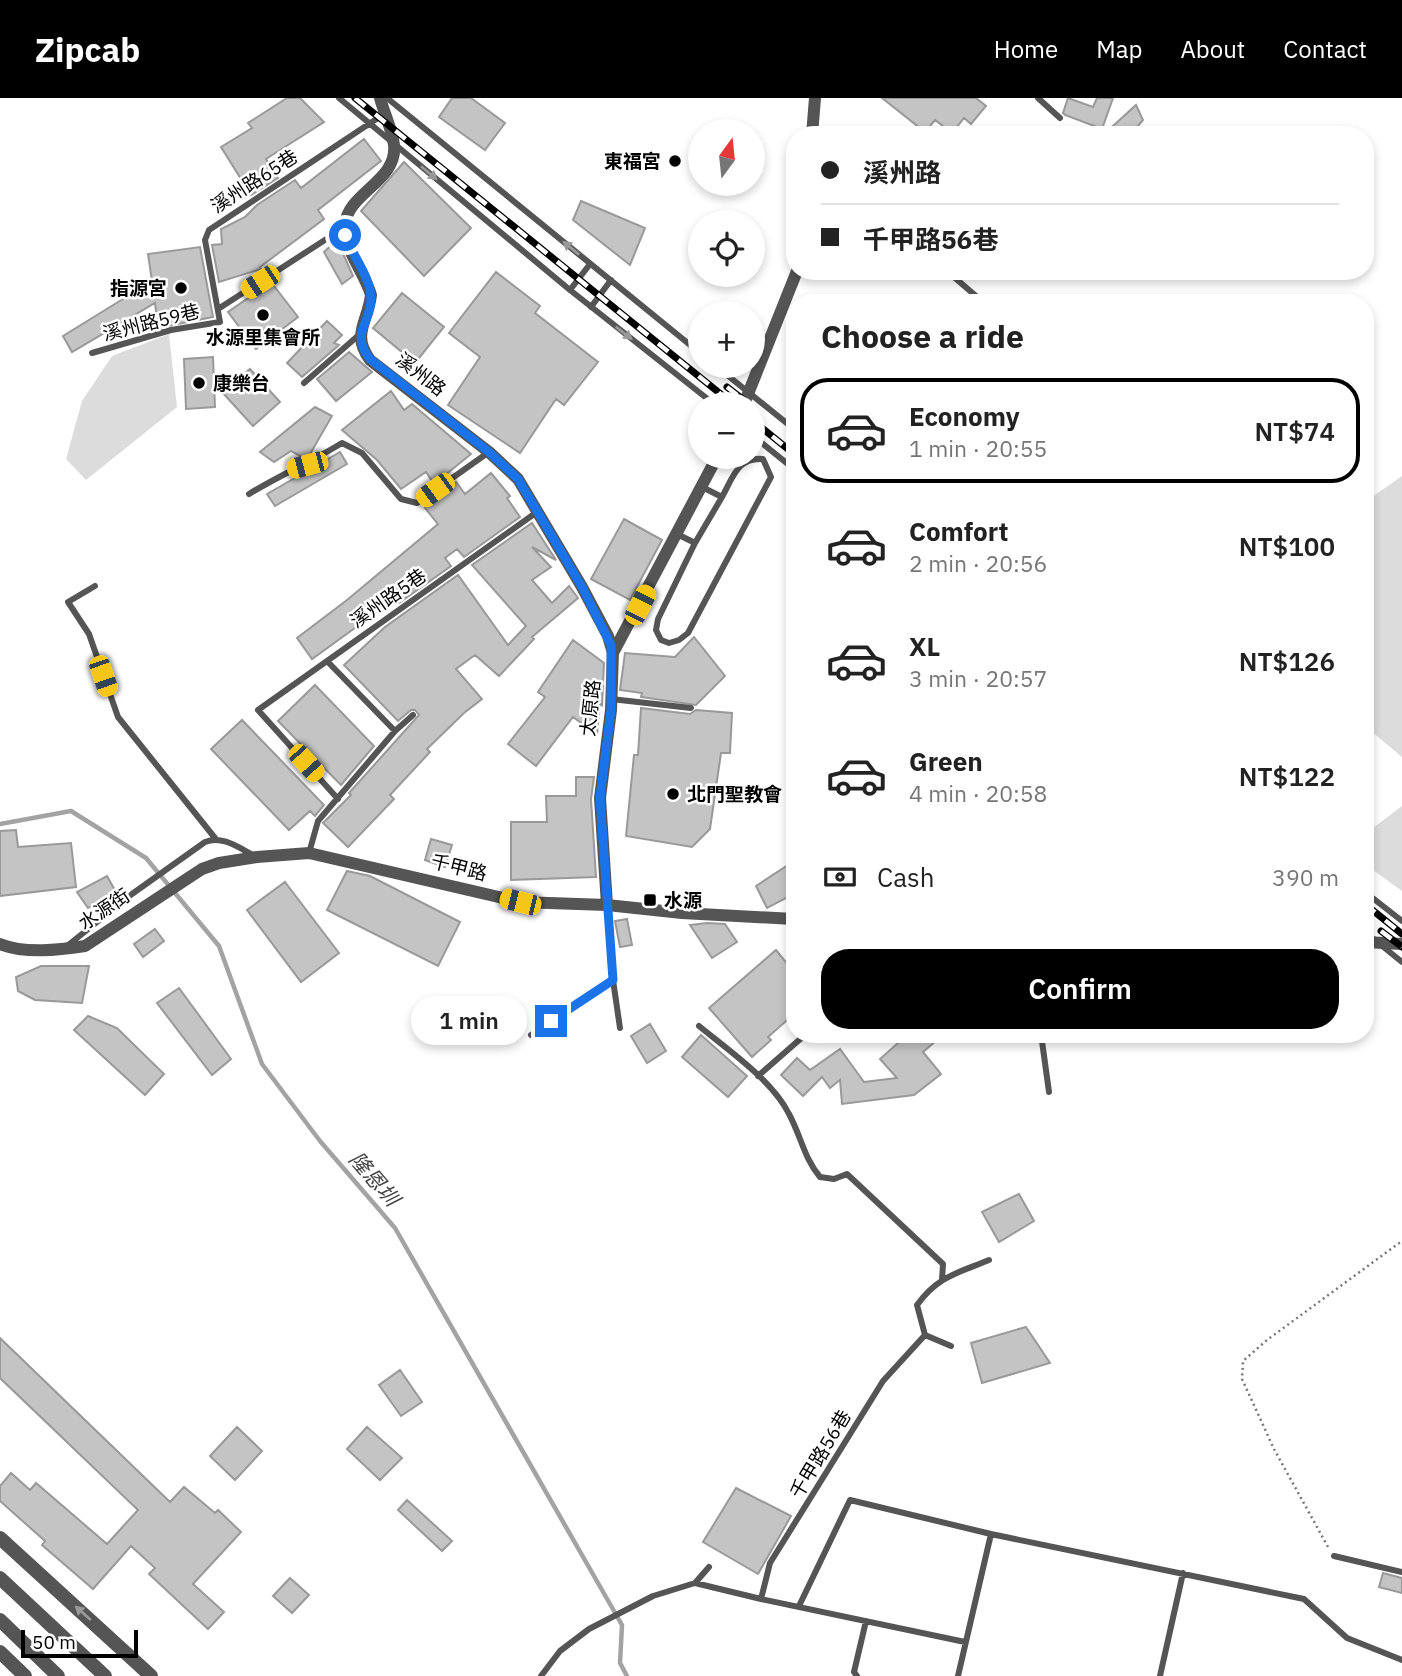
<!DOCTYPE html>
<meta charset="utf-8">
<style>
body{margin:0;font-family:"IBM Plex Sans","Noto Sans TC",sans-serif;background:#f2f2f2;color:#222;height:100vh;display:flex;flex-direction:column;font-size:26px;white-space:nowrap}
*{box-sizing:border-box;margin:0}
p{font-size:23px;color:#767676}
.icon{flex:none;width:38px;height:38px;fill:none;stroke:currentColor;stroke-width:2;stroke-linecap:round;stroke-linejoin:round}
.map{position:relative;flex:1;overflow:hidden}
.panel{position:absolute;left:786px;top:196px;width:588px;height:749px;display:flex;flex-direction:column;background:#fff;border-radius:28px;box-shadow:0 4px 10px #0003}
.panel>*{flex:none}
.banner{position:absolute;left:786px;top:28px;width:588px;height:154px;border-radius:28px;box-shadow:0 4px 10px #0003;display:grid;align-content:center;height:154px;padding:0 35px;background:#fff}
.needle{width:46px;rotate:15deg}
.controls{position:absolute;left:688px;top:21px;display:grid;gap:14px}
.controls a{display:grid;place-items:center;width:77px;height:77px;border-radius:50%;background:#fff;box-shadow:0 4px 10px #0003;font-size:35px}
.scale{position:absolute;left:21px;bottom:18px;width:117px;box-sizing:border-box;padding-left:7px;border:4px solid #000;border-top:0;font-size:19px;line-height:24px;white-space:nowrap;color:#000;-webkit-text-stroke:5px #fff;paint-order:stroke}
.end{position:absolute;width:32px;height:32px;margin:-16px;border:9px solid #1a73e8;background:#fff;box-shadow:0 0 0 4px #fff}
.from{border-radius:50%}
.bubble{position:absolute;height:49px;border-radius:24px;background:#fff;box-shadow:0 4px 10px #0003;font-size:23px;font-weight:600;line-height:49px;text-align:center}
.car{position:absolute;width:21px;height:42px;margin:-21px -10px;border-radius:9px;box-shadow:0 0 5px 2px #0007;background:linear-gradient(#f5c518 24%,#345 0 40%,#f5c518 0 76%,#345 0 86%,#f5c518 0)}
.banner b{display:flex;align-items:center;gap:24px;height:66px;font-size:26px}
.banner b+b{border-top:2px solid #e0e0e0}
.banner i{width:18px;height:18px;background:#222}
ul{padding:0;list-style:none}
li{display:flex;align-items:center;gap:21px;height:105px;margin:0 14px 10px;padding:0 21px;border:4px solid transparent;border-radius:28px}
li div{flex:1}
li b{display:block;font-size:26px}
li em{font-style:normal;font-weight:600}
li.selected{border-color:#000}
li>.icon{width:63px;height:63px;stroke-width:1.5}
h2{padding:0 35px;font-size:32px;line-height:84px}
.pay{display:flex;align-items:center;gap:18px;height:77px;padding:0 35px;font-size:26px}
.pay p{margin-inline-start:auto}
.cta{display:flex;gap:14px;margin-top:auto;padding:14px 35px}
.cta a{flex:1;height:80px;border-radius:28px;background:#000;color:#fff;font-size:28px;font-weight:600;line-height:80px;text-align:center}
header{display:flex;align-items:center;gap:42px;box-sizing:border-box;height:98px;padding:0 35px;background:#000;color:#fff}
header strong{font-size:33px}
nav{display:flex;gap:38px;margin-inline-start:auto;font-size:24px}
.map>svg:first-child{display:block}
.green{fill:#dcdcdc}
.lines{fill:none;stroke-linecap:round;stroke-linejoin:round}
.stream{stroke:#a3a3a3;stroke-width:4.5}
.building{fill:#c4c4c4;stroke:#999;stroke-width:2}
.path{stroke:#777;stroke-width:2.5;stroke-dasharray:2 3.5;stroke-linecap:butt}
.service{stroke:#555;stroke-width:6}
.minor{stroke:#555;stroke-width:12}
.tertiary{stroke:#555;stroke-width:14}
.rail-casing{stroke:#000;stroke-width:7}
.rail{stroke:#fff;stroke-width:4.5;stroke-dasharray:13;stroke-linecap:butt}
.oneway{fill:#999}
.route{stroke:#1a73e8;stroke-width:9}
.poi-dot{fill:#000;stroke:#fff;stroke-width:2.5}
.labels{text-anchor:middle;stroke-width:5;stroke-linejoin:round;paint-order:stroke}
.poi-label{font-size:19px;font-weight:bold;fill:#000;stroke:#fff;text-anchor:start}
.street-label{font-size:19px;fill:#000;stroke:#fff}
.water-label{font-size:21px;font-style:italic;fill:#444;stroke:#fff}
</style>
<header>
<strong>Zipcab</strong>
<nav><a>Home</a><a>Map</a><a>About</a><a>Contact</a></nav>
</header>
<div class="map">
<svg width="1402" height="1578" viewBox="0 0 1402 1578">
<rect width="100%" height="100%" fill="#fff"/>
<path class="green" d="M169,236L177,309L86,382L66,361L82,303L112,258Z
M1402,378V659L1365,628V404Z
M1402,708V793L1365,766V736Z"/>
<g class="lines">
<path class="stream" d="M0,726L71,713L146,760L219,848L262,966L320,1043L395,1130L622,1527L620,1565L627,1578"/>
</g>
<path class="building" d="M287,0H300L324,24L266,61L278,80L251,97L221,49L252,30L248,25Z
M452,0H471L505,25L485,52L439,19Z
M882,0H976L986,8L971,26L964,20L952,35L935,22L925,34Z
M1068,0L1093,9L1097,0H1113L1102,31L1065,17L1063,15Z
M1136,7L1143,22L1130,37H1103Z
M364,41L381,63L318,112L324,121L260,169L261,171L219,184L212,147L222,146L221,131L245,119L257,107L295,82L301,90Z
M404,64L471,130L424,178L361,113Z
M581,103L645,130L630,167L573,122Z
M337,142L353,178L342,186L324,154Z
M200,149L213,219L158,230L155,205L72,254L63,238L152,183L148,156Z
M496,174L540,208L535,215L598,264L564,307L556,301L520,355L448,307L480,259L449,235Z
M271,184L298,219L256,251L228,214Z
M402,195L444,229L415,265L373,230Z
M327,223L342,237L334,245L339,247L302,279L287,265Z
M349,254L372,274L336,303L317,281Z
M213,259L215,309L186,311L184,261Z
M250,271L280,304L253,328L222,294Z
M391,293L404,312L412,306L471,356L434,386L426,374L401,391L377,362L342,332Z
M315,309L332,318L310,356L304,360L291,353L274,364L260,354Z
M340,354L347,366L275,408L267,396Z
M491,375L510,398L507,400L520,419L464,459L457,451L445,460L451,468L399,505L395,501L312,561L297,540L347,502L438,426L425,410L442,398L440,396L456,384L465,396Z
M624,421L662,442L630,502L591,481Z
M532,425L556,462L532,449L551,469L532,482L552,505L569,488L578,500L532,539L534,541L499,578L475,557L456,571L482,601L464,615L427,651L430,654L390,697L394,701L348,749L323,725L351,697L349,695L419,617L415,612H411L398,623L344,567L385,529L458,477L508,547L526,528L472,467Z
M694,539L725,578L696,607L641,599L642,595L620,592L625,555L675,559Z
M573,542L604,565L602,607L600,605L597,637L573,619L536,668L508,646L545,599L538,594Z
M315,587L374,648L341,687L278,623Z
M641,610L690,616L696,612L732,615L730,655H721L710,731L692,749L626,738L634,657H638Z
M242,622L324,707L315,718L310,713L289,732L211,651Z
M576,679H594L591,701L596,779L511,782V724H547L546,698H576Z
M16,732L18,749L71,745L76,789L0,798V733Z
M431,741L452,747L445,769L425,762Z
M794,763V796L767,810L756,788Z
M347,773L370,778L460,824L438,868L327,812Z
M107,778L116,794L88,810L77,794Z
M285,784L339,855L301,884L247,812Z
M627,821L632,847L620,849L615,823Z
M707,825L725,826L737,844L712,860L690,827Z
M155,831L164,843L143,859L134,846Z
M776,852L794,874V916L768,939L771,942L752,959L709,910Z
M41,868H89L82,905L35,902L18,893L16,879Z
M179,890L231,961L212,977L157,905Z
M88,918L117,930L164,976L145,997L74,932Z
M650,926L666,953L647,965L631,938Z
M908,936H944L923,954L941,976L914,997L842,1006L840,982L830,990L822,979L803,998L781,977L797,960L810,972L840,951L864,984L897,980L880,961Z
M701,937L747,978L728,999L682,959Z
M1019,1096L1034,1123L999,1144L982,1114Z
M1026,1229L1050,1265L982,1285L971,1245Z
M0,1240L170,1404L184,1389L215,1415L218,1412L241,1434L193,1486L224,1514L208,1531L149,1476L155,1470L131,1448L93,1491L42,1447L45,1443L0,1403V1388L11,1375L30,1392L36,1385L107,1446L138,1412L0,1280Z
M400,1272L422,1304L401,1318L379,1287Z
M237,1329L262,1353L235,1382L210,1358Z
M367,1329L402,1360L380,1382L347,1351Z
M736,1390L791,1418L758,1476L703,1444Z
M407,1402L452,1443L442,1453L398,1412Z
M1383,1475L1402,1480V1495L1379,1489Z
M290,1480L309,1497L292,1515L273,1498Z"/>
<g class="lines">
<path class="path" d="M1328,1449L1274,1351L1242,1281L1243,1263L1267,1242L1402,1143"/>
<path class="service" d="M339,0L570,192L714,306
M387,0L700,255
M1038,0L1060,20
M947,173L984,205
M570,192L590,166
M591,209L611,182
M218,211L345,129
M92,255L171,232L220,224L205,142L209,132L384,16
M716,268L794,331
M304,285L360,236
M752,337L794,371
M249,396C280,377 311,364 342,345L362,355L401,401L417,405L489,354
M677,436L695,445L658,521L656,532L661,542L669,545L679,542L688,535L771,379L763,361C737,359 733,380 722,399L702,389
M695,445L722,399
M95,488L68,504L89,536L118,619L215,740
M327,563L395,633
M611,601L691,610
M338,701L258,612L537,414
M309,755L318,723L395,633L413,617
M1365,794L1402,823
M1365,834L1402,864
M67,848L132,796L205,744C223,737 239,750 255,758
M613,882L620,930
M699,928C728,952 772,982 789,1016C801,1038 804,1060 820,1079L834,1081L847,1076L943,1166L942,1182
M1041,936L1049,994
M531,937L613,882L607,807
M758,978L806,936
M925,1237L951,1248
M1334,1458L1402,1474
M695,1485L761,1501L770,1465L883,1283L925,1237L917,1207C938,1178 958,1175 989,1162
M761,1501L965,1544
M799,1508L850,1402L991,1436L1304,1501L1347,1540L1402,1562
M541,1578L560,1553L589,1531L653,1498L695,1485L709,1469
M857,1578L854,1574L866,1523
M958,1578L991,1436
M1160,1578L1183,1475"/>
<path class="minor" d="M380,0C384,15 392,31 394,47C398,83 347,95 345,127C343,151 365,175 371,197C368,224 351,236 370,262L489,354L518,381L582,489L608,538L613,555
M812,37L815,0
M744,306L797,173
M607,807L600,700L611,612L613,555L717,359
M1365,844L1402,846
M0,846C25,856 59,852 85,848L202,771L219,765L257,759L309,755L520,804L607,807L682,815L794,821"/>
<path class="tertiary" d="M0,1440L151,1578
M0,1480L105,1578
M0,1522L58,1578
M0,1554L25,1578"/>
<g class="rail-casing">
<path id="rail" d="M355,0L733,306
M727,289L749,306
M752,322L794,356
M1365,806L1402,836
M1381,833L1402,849"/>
</g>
<use href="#rail" class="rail"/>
</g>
<defs><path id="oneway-solid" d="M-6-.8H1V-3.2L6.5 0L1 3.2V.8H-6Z" transform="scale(1.75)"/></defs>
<g class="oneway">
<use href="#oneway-solid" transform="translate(429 75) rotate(40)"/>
<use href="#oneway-solid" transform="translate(571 150) rotate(-141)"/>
<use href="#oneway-solid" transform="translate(624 235) rotate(38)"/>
<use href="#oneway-solid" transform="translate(83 1515) rotate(-138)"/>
</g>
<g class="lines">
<path class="route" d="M345,137C352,157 370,178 371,199C372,226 349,234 370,261L489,354L518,381L582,489L611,547V612L600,700L613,882L551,923"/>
</g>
<g class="poi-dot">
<circle cx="675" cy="63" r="7"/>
<circle cx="181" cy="190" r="7"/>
<circle cx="263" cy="217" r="7"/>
<circle cx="199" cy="285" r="7"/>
<circle cx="673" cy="696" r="7"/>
<rect x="643" y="795" width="14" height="14" rx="3.5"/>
</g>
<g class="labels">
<g class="poi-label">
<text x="661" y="70" text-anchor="end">東福宮</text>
<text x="167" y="197" text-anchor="end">指源宮</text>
<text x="263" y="246" text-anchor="middle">水源里集會所</text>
<text x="213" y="292">康樂台</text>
<text x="687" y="703">北門聖教會</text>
<text x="664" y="809">水源</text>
</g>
<g class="street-label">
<text transform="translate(254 83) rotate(-33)" y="7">溪州路65巷</text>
<text transform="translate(151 224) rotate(-14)" y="7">溪州路59巷</text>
<text transform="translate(421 276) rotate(38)" y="7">溪州路</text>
<text transform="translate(388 500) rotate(-35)" y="7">溪州路5巷</text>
<text transform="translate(590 610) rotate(-84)" y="7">太原路</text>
<text transform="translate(459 769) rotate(14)" y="7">千甲路</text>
<text transform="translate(104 811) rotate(-34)" y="7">水源街</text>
<text transform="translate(820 1356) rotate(-59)" y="7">千甲路56巷</text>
</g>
<g class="water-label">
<text transform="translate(374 1081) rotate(49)" y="7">隆恩圳</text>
</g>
</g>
</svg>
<div class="controls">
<a><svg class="needle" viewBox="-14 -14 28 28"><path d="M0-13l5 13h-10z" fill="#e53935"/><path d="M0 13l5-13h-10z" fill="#767676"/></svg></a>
<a><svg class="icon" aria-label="locate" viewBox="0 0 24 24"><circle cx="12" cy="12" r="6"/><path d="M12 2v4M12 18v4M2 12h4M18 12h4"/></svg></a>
<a>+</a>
<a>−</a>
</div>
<div class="scale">50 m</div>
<i class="end from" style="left:345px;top:137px"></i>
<i class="end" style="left:551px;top:923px"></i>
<div class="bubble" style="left:411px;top:898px;width:116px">1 min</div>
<i class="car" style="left:260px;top:184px;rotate:237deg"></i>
<i class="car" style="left:307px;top:367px;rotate:255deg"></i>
<i class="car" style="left:435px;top:392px;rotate:234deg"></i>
<i class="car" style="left:640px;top:507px;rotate:27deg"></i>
<i class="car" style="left:103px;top:578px;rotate:161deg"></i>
<i class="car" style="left:306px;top:665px;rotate:138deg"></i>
<i class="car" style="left:520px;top:804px;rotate:284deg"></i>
<div class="banner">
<b><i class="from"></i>溪州路</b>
<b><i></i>千甲路56巷</b>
</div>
<section class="panel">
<h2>Choose a ride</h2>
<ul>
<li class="selected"><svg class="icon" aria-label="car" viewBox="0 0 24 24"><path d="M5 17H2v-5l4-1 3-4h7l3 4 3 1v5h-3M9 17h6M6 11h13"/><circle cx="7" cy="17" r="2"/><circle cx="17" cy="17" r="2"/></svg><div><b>Economy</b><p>1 min · 20:55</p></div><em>NT$74</em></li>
<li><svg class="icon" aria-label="car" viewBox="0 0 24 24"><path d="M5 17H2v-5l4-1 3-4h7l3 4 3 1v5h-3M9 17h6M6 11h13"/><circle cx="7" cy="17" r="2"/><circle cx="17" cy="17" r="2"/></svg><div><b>Comfort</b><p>2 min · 20:56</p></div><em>NT$100</em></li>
<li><svg class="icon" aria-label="car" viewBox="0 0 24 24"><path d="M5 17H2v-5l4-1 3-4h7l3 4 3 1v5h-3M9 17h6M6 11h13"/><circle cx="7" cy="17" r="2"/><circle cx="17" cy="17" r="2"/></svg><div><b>XL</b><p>3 min · 20:57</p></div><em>NT$126</em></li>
<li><svg class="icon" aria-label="car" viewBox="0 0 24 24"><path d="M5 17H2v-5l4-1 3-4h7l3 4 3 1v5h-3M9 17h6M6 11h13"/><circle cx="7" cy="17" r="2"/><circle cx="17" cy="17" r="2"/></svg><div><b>Green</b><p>4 min · 20:58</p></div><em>NT$122</em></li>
</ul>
<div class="pay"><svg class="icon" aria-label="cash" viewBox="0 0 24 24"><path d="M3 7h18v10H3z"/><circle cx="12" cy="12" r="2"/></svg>Cash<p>390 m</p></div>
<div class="cta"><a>Confirm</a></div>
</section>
</div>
